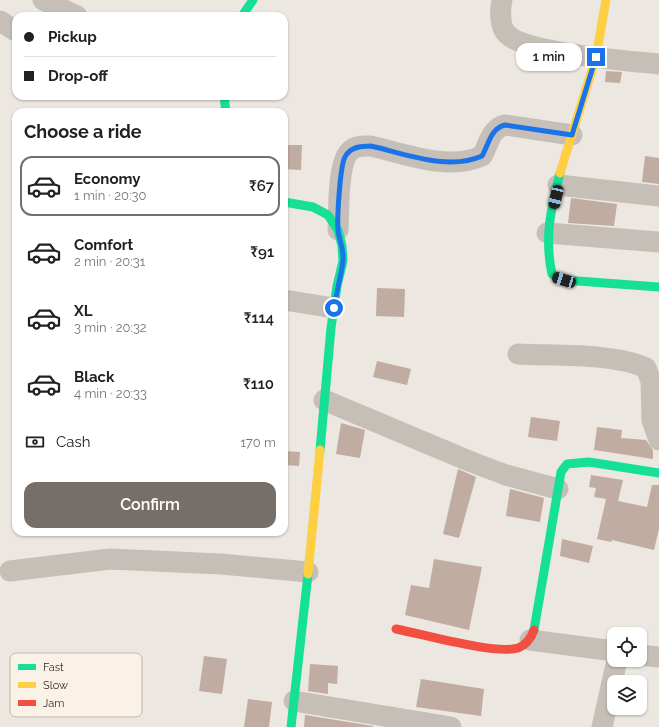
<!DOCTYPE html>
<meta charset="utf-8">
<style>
body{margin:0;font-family:Raleway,sans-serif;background:#f2f2f2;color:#202124;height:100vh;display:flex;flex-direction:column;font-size:15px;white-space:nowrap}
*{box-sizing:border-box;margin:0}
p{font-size:13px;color:#757577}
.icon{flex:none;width:22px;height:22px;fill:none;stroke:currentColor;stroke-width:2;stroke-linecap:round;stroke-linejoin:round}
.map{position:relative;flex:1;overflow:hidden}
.drawer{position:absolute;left:12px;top:108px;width:276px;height:428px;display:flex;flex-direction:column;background:#fff;border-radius:12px;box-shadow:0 1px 3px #0004}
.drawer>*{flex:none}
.banner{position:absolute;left:12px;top:12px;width:276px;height:88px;border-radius:12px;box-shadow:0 1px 3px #0004;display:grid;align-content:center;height:88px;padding:0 12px;background:#fff}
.fabs{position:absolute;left:607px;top:627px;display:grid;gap:8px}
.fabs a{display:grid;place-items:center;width:40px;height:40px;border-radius:8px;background:#fff;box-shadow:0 1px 3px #0004;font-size:20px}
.end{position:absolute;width:18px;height:18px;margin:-9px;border:5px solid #1a73e8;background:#fff;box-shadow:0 0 0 2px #fff}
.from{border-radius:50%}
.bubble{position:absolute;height:28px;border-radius:12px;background:#fff;box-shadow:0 1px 3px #0004;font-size:13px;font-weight:600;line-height:28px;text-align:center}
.car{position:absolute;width:12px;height:24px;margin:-12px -6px;border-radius:5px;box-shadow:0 0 3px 1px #0007;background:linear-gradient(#222 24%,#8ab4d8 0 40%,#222 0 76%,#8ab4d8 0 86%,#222 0)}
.banner b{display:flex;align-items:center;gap:14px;height:38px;font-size:15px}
.banner b+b{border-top:1px solid #e0e0e0}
.banner i{width:10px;height:10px;background:#202124}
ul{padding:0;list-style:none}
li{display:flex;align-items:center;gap:12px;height:60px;margin:0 8px 6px;padding:0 4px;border:2px solid transparent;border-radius:12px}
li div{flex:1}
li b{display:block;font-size:15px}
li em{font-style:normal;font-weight:600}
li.current{border-color:#766e68}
li>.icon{width:36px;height:36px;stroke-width:1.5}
h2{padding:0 12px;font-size:18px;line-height:48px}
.pay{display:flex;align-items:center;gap:10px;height:44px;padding:0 12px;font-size:15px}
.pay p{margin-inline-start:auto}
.button{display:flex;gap:8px;margin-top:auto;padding:8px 12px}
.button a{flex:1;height:46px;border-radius:12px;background:#766e68;color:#fff;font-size:16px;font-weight:600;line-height:46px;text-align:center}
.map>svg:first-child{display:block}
.building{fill:#c0aca1}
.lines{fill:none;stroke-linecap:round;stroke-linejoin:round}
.street{stroke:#c5bfb8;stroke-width:21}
.fast{stroke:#16e098;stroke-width:9}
.slow{stroke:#ffcf43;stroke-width:9}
.jam{stroke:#f24e42;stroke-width:9}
.route{stroke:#1a73e8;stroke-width:5}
.key{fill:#faf2e6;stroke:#bfb7ad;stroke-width:1}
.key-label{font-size:11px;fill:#362d27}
</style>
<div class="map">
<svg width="659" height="727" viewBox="0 0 659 727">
<rect width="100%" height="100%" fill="#ece7e0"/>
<path class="building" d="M606,71L622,72L620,83L605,82Z
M284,145H302L301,170L284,169Z
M645,156L659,158V184L642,182Z
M571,198L617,204L614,226L568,223Z
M377,288L405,289L404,317L376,316Z
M377,361L411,369L407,385L373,377Z
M531,417L560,421L557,441L528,437Z
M341,423L365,430L360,458L336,454Z
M597,427L622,430L621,438L646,440L653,450V459L594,450Z
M284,451L300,452L299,466L284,465Z
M458,469L476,477L459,538L443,534Z
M591,475L623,480L618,501L647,507L652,485H659V529L654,550L612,540L611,542L597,539L606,499L594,497L596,488L589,487Z
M510,489L544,498L540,522L506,516Z
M562,539L593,546L589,563L560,556Z
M434,559L482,567L469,630L405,615L411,585L429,588Z
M204,656L227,659L222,694L199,691Z
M310,664L338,666L337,684L328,683V694L308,691Z
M421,679L484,689L481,716L416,707Z
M248,699L272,702L269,727H244Z
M305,715L373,726V727H304Z"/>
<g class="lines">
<path class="street" d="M43,0L77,16
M502,0C500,10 499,28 508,35C527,53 630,61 659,64
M0,21L16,31
M558,185L659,196
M338,230C339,212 337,163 350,151C356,145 364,146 371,146C406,154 448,171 482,156C489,144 490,129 505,125L572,135
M547,233L659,242
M284,300L334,308
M518,354C554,356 615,353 646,368L651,381L652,420L659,440
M324,400L469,461L506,475L558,489
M10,571L110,559L221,564L308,572
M530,640L614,651
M640,655L659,657
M294,701L451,727
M602,727L617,660"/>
<path class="fast" d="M242,16L253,0
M224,96L226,112
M560,173C551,209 544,237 552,274L564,280L659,287
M284,202L313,207L328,215L338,230L342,246L343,261L337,286L331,328L320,450
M534,630L561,472L567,464L589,462L659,473
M291,727L308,574"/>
<path class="slow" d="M560,173L596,57L606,0
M308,574L320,450"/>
<path class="jam" d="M396,629C422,634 496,655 518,648C526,645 531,638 534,630"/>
</g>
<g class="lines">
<path class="route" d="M334,308C336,293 342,273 343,260C344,249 339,240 338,230C337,218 340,166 345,157C350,147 361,146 371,146C406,154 448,171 482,156C489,144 490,129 505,125L572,135L596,57"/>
</g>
<rect x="10" y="653" width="132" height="64" rx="6" class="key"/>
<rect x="18" y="664" width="18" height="6" fill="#16e098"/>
<rect x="18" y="682" width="18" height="6" fill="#ffcf43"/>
<rect x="18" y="700" width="18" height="6" fill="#f24e42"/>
<g class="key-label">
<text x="43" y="671">Fast</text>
<text x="43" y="689">Slow</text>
<text x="43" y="707">Jam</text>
</g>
</svg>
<div class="fabs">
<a><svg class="icon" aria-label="locate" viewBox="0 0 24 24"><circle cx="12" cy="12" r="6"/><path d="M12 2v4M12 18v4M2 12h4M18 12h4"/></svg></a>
<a><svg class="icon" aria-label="layers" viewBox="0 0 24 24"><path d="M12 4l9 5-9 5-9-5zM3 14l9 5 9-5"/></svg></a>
</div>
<i class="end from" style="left:334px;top:308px"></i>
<i class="end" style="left:596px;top:57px"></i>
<div class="bubble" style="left:516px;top:43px;width:66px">1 min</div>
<i class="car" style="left:556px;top:197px;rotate:193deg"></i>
<i class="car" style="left:564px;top:280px;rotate:287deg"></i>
<div class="banner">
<b><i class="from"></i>Pickup</b>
<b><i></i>Drop-off</b>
</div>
<section class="drawer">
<h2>Choose a ride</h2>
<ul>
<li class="current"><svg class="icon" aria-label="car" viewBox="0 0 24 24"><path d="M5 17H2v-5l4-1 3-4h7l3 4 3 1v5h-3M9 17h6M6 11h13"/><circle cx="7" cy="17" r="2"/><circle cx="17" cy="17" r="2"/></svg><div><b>Economy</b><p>1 min · 20:30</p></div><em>₹67</em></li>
<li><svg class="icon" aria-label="car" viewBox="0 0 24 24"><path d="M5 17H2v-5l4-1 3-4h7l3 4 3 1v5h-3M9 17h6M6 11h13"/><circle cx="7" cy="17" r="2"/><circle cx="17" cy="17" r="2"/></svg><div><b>Comfort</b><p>2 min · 20:31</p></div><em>₹91</em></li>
<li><svg class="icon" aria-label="car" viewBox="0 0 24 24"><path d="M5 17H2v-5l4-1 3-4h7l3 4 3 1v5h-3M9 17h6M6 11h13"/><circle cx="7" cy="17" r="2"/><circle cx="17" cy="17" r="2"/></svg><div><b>XL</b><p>3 min · 20:32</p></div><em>₹114</em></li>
<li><svg class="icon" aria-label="car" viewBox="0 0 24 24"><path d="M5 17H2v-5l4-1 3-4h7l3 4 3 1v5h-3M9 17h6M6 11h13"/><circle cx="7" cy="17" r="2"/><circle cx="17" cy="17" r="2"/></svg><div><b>Black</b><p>4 min · 20:33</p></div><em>₹110</em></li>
</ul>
<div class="pay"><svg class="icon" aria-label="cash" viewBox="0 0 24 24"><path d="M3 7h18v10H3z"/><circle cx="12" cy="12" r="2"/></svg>Cash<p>170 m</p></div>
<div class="button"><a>Confirm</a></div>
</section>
</div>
